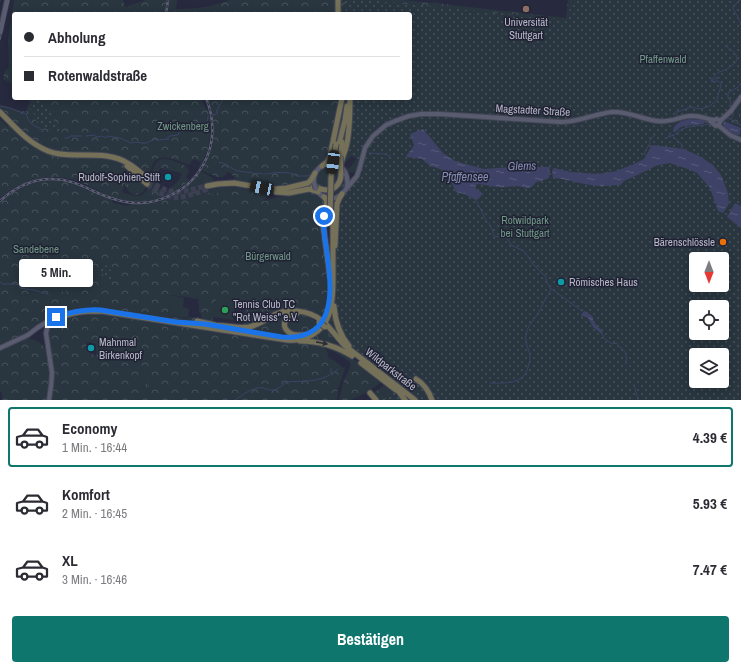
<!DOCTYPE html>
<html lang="de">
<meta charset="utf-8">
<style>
body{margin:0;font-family:"Archivo Narrow",sans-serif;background:#f7f7f7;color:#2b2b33;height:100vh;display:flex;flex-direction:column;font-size:15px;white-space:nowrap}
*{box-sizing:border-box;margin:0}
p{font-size:13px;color:#7c7c81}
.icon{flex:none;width:22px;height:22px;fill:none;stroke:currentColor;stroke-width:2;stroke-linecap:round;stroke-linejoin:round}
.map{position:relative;height:400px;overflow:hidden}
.side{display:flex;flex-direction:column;background:#fff;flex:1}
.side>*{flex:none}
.hud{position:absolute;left:12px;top:12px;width:400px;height:88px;border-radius:4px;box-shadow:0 2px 10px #0003;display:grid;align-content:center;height:88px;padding:0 12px;background:#fff}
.needle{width:26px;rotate:180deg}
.tools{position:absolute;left:689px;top:252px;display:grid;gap:8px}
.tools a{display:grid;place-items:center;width:40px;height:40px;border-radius:4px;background:#fff;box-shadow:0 2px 10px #0003;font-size:20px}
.end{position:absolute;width:18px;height:18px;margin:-9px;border:5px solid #1a73e8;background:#fff;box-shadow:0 0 0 2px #fff}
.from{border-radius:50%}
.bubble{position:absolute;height:28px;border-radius:4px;background:#fff;box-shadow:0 2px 10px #0003;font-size:13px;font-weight:800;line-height:28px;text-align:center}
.car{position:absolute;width:12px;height:24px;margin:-12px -6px;border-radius:5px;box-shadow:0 0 3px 1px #0007;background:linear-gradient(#222 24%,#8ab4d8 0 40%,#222 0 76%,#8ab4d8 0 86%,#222 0)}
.hud b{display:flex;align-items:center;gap:14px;height:38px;font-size:15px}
.hud b+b{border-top:1px solid #e1e1e2}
.hud i{width:10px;height:10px;background:#2b2b33}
ul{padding:7px 0 0;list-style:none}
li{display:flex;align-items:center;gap:12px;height:60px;margin:0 8px 6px;padding:0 4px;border:2px solid transparent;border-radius:4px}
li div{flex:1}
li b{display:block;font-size:15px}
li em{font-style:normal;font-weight:800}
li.current{border-color:#0f766e}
li>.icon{width:36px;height:36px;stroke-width:1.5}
.button{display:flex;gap:8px;margin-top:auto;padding:8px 12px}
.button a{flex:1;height:46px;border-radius:4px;background:#0f766e;color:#fff;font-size:16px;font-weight:800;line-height:46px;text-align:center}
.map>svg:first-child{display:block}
.grass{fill:url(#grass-tufts);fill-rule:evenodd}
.forest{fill:url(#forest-crowns);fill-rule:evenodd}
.park{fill:url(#park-dots);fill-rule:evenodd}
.pitch{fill:#29363f}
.water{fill:url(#water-ripples)}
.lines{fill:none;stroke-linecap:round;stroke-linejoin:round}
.stream{stroke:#3d4266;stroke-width:1}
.highway-tunnel{stroke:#3d3f53;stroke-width:5;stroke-dasharray:5 2.5;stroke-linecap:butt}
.major-casing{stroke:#444658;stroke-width:6}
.highway-casing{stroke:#434556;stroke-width:7}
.major{stroke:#595b6e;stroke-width:4}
.highway{stroke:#747158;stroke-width:5}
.tram{stroke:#5d6075;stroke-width:1}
.rail-casing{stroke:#5d6075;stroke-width:2.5}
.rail{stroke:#202234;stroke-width:1;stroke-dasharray:3;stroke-linecap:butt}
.major-bridge-casing{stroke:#444658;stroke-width:6;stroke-linecap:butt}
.highway-bridge-casing{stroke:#434556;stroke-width:7;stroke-linecap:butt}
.major-bridge{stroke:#595b6e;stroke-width:4}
.highway-bridge{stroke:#747158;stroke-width:5}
.oneway{fill:#2d2e39}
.route{stroke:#1a73e8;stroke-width:5}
.education-dot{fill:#8d6e63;stroke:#202234;stroke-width:1.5}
.culture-dot{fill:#0f9aa8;stroke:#202234;stroke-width:1.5}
.food-dot{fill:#e8710a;stroke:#202234;stroke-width:1.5}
.leisure-dot{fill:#2e9e5b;stroke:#202234;stroke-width:1.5}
.labels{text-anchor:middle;stroke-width:3;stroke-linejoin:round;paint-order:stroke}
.poi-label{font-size:11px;fill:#b7b9c9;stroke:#202234;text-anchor:start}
.park-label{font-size:11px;fill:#709885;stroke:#202234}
.street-label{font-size:11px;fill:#b7b9c9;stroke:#202234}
.water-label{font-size:12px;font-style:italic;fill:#878db3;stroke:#202234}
</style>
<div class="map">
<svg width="741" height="400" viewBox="0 0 741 400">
<defs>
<pattern id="grass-tufts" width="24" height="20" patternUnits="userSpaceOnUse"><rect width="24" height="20" fill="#29363f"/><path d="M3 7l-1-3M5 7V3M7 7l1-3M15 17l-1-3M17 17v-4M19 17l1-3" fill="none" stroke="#465159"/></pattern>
<pattern id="forest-crowns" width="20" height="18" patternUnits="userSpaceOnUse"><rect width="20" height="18" fill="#29363f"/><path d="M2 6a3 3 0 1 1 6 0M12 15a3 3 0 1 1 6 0" fill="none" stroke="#465159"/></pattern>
<pattern id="park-dots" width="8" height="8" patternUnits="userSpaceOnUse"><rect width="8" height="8" fill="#29363f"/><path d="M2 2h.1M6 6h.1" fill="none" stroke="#465159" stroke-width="1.8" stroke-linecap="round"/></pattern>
<pattern id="water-ripples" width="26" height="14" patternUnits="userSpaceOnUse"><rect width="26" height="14" fill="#3d4266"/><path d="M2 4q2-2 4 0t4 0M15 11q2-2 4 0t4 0" fill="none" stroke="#575b7b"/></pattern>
</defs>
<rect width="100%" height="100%" fill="#272a3e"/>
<path class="grass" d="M741,101V120L736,112V108H735L738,103H739Z
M331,165L339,167L338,182L330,189L316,186V177L330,178Z
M341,169L345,174L346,187C337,197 330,200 319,191L335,189Z
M128,171H130L137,177L138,180L147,185C137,208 116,185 128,171Z
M206,177L218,182L208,188L209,190C230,184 246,188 267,192V198L263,200L252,193L241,190L222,191L214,194L207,195C202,193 203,188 200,184L202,182V179Z
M266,179L268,184L267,188L238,182L236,180L248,183Z
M62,275L64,279L67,293L64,294L56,283L58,277Z
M296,314L306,316L319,323C309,334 299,338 286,328L287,318ZM305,317L315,322L316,325L310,329L293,331L290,328L291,320Z
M323,327L326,329L340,347L305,339Z
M140,377L144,378L148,382L149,386L147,391L141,387Z"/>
<path class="forest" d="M14,0H123L125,7L146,0H167L165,14H14V86L11,83L3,79L5,70L8,69L9,64L8,40Z
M169,0H177L176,9C195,9 213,7 230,0H403L432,3L434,2L443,4L566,18L568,0H739L741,95L358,150L342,165L328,157L326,161L317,167L308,181C298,183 281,189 271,184C270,183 268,181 267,179L248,183L236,180L231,173L228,172L223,177H217L201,170C214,148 218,122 207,98H410V14H168Z
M31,98H201L206,109H208C213,131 210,150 199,169L198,168L201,162L193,159L189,165C180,162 160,151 153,163C151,167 150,173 149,178L130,162L125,167L124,188L122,192C161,210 143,162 163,159C169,158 180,164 186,166L189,170L186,178L189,180C183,185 177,191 170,195C150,204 127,204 107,195C96,190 86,183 74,180C48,172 20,181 0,198V120L3,122L8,127L10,121L0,110V105L26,112ZM160,168L182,173C180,182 173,186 166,191L156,187Z
M734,109L738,117L741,120V128L725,121L723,125L727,130L740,135L741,134V138L732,135L721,125V122L723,120L727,122L724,120V118Z
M362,155L358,167L354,172C348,174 345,170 342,165H343L349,169C353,164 356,158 362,155Z
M331,165L330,178H318L317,175C321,168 324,166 331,165Z
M200,171L213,178V180L206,177L201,179L202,182L200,184L202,186L203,193L207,195L214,194L222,191L241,190L258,193L264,201L304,190L319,194L325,201L322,214L328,270V295L327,306L322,319L290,310L259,323L242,327L245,309L236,308V304L216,300L212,323L202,321L201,314L199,312V304L198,303L199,299L171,295L168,315L188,319L189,317L197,318L196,322H187L130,313L127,311L124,312C102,310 79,305 58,315C46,321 35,329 23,336C28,340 35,339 40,343C55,353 48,385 46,400H2V394L0,391V203C19,184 46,174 73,182C87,186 99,194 112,200L113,203L128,206L132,204L153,202L165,199L176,194L186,187ZM107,265L114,275V279H107L100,270ZM62,275L64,279L65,283L62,285L67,293L65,294L56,283L58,277Z
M333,306L345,342L326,323Z
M101,312L188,328H194L309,342L324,346L347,354L381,380L382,382C372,388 361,397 349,400C346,400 342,400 339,400L344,380L350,368V362C343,357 337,352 329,350L328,351L327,348L324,346L327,352L329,358L335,361L343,368L345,367V368L337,392L338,393L337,400H51L52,387L48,336L51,326L56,321L73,314ZM87,342H90L96,344L95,349L97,350L96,352L97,354L96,356C90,353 84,348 87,342ZM141,377L144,378L148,382L149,386L147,391L141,387C142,384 140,381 141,377Z
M291,312C302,312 311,314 320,321C312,316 303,311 294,313C279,315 281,332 295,336L294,337L283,336L239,329C260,329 271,315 291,312Z
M296,316L305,317L315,322L316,325C310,330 293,338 289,327C288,324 291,320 291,317Z
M325,330C329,333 329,338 327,342L311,339L310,338C315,336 320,331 325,330Z
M386,384L404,400H378L375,395V392Z"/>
<path class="park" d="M345,0H367L568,20L571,0H741V95L733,106L724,116L721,125L722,127L741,141V400H385L394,387L351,347L341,332L335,305V271L337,245L338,203C342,196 344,196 349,190C356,182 360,171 364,161L346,154L351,98H410V14H346ZM696,259H722V285H696ZM696,307H722V333H696ZM696,355H722V381H696Z
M33,100C50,102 42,106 52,113V115L55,123H58L57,127L60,128L59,132C50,131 44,125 36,121L34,114L30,109Z
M107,265L114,275V279H107L99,270Z"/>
<path class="pitch" d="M171,295L184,298L183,307L189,309L188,318L168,315Z
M216,300L236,304L233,320L213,317Z"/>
<path class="water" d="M690,119C694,120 699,119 704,120L705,122L703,124L684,126L681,127L675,132H673C673,123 682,121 690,119Z
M724,121L741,128L740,135C734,135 727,131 723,126Z
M423,129L443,153L455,161L484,169L511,167H550L549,178L541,181L536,182C530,192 525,187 516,186C510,186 505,188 499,187C492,187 484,184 477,184L475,188L481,192L482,195L478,199L476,200L464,194L456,192L446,171C435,167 431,168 422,159L407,157L406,156C409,152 412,149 414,145L410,134Z
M652,145L684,149L701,157L713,165L721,175L728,193L729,204L723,213L718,211L710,188L697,173L691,170L669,163L655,166L650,169L622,182L621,185C611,185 601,187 591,185C578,183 566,179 553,178L552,170L554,168L571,172L598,174L616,171L632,165L644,159Z
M735,203L741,206V228L727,217Z
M584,311L587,312L593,317V321C596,324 598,328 602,330L603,335L593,327L588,318L583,316L582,317L581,315Z"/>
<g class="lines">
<path class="stream" d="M740,0L733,7V9L738,17L741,25
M0,1V0
M712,81L716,78L720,77
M711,105L717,100L719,92L721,86V83L717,81L713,82L711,81L712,79C714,77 716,74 719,72C722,71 726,70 728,68C741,61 739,54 727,47V45
M0,106L10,108L17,111L26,114C28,118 29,123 33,125C36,127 39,127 42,130
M731,109L730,106L731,102L728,98V93L738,87L741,83
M676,112H678L691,107L700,109L710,106
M676,113L677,116
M217,114V110L224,98
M213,115L216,114
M726,119L729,118L736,123L741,125
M731,119L733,115V112
M673,135L674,137L682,145V150
M86,136L94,135L97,137L102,136L105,138L107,136L120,138L131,143L136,142L141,143H147L154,139L159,140L169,139
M669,136L671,133
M65,138H67L71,136H82
M167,138L170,136L178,135L180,130L188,128L191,123H206L208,119V116
M665,138L674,135L682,129L688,127L711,124
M650,142V140L655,135
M369,153L384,154L390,156
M646,155L644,154L650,143
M219,162C226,163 229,167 235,170C238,171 242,172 246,172H247L250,173L251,172L255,174L259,173L263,174
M265,174C275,173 288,170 297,176
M298,176H308L311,174
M475,199C480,206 482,214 487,222
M489,223L492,229L494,236L507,238L511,245L524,251L533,264L546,277C546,281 547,284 550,287
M0,282L3,284H19L20,288L33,290L48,294
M550,288L578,308L581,311
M603,335L604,338L612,344L617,343L619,347C627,350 627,357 626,364
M530,360C531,351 524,343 526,335C527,327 533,321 537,315C542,306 546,298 551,289
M530,362V361
M331,368V373
M490,383C507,383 526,385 529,363
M634,384L638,400
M225,400V399
M235,400C243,395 253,386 263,388C267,389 270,391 275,390C280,388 283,384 288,382C293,381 299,382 304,381C316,381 328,378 338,369"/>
<path class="highway-tunnel" d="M149,180C173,198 181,191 207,186
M147,184C171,204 182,198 208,189"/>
<g class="major-casing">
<path id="major" d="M0,32L7,0
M710,121L716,126L719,124L720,122L719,120L717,119L714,120L713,122
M720,121L731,111L741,97
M718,125L730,135L741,140
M314,183C314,180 314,176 315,174C322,157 351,161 347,187
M316,190L322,196L328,198H336L342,194L357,176L360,167L365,148L373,136L379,131L386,125L395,121L409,116L421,114H440L561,122C579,122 594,114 612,112C629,111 641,119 657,121C669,123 679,117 690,116C699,115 706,119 714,120
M0,348L28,335L37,328L50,320
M49,400L51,386L52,373L46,333L48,325L54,318"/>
</g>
<g class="highway-casing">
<path id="highway" d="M338,14V0
M0,112C14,126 28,143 48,151C57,155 68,155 78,155C96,155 114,154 129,164C136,168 142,174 149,180
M339,144L345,120L347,106
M340,156L342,142
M341,164C342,157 346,150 347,143C350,128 350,113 350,98
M127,166L147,184
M322,166L327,162L330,156L342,98
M207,186L218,184L234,183L269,189H276L287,188L308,183L311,180L315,173
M313,186C317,188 322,190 327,190C336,190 341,182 341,174
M276,192L289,193L309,189L318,192
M324,197L327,201L324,216L323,224L330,277
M335,246L337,204L339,199L342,194
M334,306C335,321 340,335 349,346
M297,313C286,314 279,326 290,333C294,336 300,335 305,335
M55,320C69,312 85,311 101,311L287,340C295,341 303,339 310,336C336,323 333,291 333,267C333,251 333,236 333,220
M197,324V321L215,325
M327,325L344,345L415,400
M212,326C224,324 236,329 249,327C258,325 266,320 274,315C289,308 308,310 321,320
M300,341C320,341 336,346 352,356
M361,363L396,390
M416,379C424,384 429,391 432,400
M399,392L405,400
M370,393L376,400"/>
</g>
<use href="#major" class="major"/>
<use href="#highway" class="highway"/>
<path class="tram" d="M0,40L9,0"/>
<g class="rail-casing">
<path id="rail" d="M166,14L168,0
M0,201C14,188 32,179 52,179C75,179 90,191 111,198C146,211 185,197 203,165C215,144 215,120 206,98"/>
</g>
<use href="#rail" class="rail"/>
<g class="major-bridge-casing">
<path id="major-bridge" d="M314,183L316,189"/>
</g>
<g class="highway-bridge-casing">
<path id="highway-bridge" d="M340,156L341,174
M330,220L331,177L336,144
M319,322L325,327"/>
</g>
<use href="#major-bridge" class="major-bridge"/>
<use href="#highway-bridge" class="highway-bridge"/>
</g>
<defs><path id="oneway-solid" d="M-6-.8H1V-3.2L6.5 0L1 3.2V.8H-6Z"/></defs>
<use class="oneway" href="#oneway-solid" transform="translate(322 343) rotate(11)"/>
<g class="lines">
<path class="route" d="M56,317C71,312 85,309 100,310L176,322L205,324L282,337C294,338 304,337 314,330C338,313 329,266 325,240C324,232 323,224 324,216"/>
</g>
<circle class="education-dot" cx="526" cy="9" r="4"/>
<g class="culture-dot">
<circle cx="168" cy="177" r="4"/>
<circle cx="561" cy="282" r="4"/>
<circle cx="91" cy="348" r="4"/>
</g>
<circle class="food-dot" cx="723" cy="242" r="4"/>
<circle class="leisure-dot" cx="225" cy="310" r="4"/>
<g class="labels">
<g class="poi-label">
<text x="526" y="26" text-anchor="middle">Universität<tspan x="526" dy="13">Stuttgart</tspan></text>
<text x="160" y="181" text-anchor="end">Rudolf-Sophien-Stift</text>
<text x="715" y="246" text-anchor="end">Bärenschlössle</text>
<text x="569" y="286">Römisches Haus</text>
<text x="233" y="308">Tennis Club TC<tspan x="233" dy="13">"Rot Weiss" e.V.</tspan></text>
<text x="99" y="346">Mahnmal<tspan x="99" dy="13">Birkenkopf</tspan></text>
</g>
<g class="park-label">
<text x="663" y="63">Pfaffenwald</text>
<text x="183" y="130">Zwickenberg</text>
<text x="525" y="224">Rotwildpark<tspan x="525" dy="13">bei Stuttgart</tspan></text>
<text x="36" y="253">Sandebene</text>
<text x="268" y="260">Bürgerwald</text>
</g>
<g class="street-label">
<text transform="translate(533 110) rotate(3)" y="4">Magstadter Straße</text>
<text transform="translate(391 369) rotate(38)" y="4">Wildparkstraße</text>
</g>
<g class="water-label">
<text transform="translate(522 166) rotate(-1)" y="4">Glems</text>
<text x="465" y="181">Pfaffensee</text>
</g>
</g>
</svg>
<div class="tools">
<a><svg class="needle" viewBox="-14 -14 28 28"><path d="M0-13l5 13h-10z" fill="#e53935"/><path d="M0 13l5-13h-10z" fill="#7c7c81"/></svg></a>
<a><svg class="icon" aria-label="locate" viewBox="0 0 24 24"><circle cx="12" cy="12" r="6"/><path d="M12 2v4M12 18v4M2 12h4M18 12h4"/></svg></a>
<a><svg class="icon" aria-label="layers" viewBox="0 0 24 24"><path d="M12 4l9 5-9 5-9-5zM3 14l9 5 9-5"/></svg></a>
</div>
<i class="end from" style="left:324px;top:216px"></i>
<i class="end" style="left:56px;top:317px"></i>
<div class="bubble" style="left:19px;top:259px;width:74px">5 Min.</div>
<i class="car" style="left:333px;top:162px;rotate:187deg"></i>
<i class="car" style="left:262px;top:188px;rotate:282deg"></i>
<div class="hud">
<b><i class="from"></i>Abholung</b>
<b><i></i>Rotenwaldstraße</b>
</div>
</div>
<section class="side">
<ul>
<li class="current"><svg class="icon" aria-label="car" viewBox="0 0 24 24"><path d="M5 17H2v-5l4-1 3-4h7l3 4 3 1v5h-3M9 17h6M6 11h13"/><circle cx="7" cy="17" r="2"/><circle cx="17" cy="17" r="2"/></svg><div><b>Economy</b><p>1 Min. · 16:44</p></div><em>4.39 €</em></li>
<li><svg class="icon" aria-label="car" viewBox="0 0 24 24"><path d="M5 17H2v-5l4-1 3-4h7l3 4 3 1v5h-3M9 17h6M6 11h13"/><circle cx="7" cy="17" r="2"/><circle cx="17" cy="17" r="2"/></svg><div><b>Komfort</b><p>2 Min. · 16:45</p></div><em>5.93 €</em></li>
<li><svg class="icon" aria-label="car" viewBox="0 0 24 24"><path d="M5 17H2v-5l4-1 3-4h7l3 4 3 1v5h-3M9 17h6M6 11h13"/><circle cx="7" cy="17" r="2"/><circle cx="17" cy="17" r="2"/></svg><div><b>XL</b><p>3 Min. · 16:46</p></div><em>7.47 €</em></li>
</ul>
<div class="button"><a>Bestätigen</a></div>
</section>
